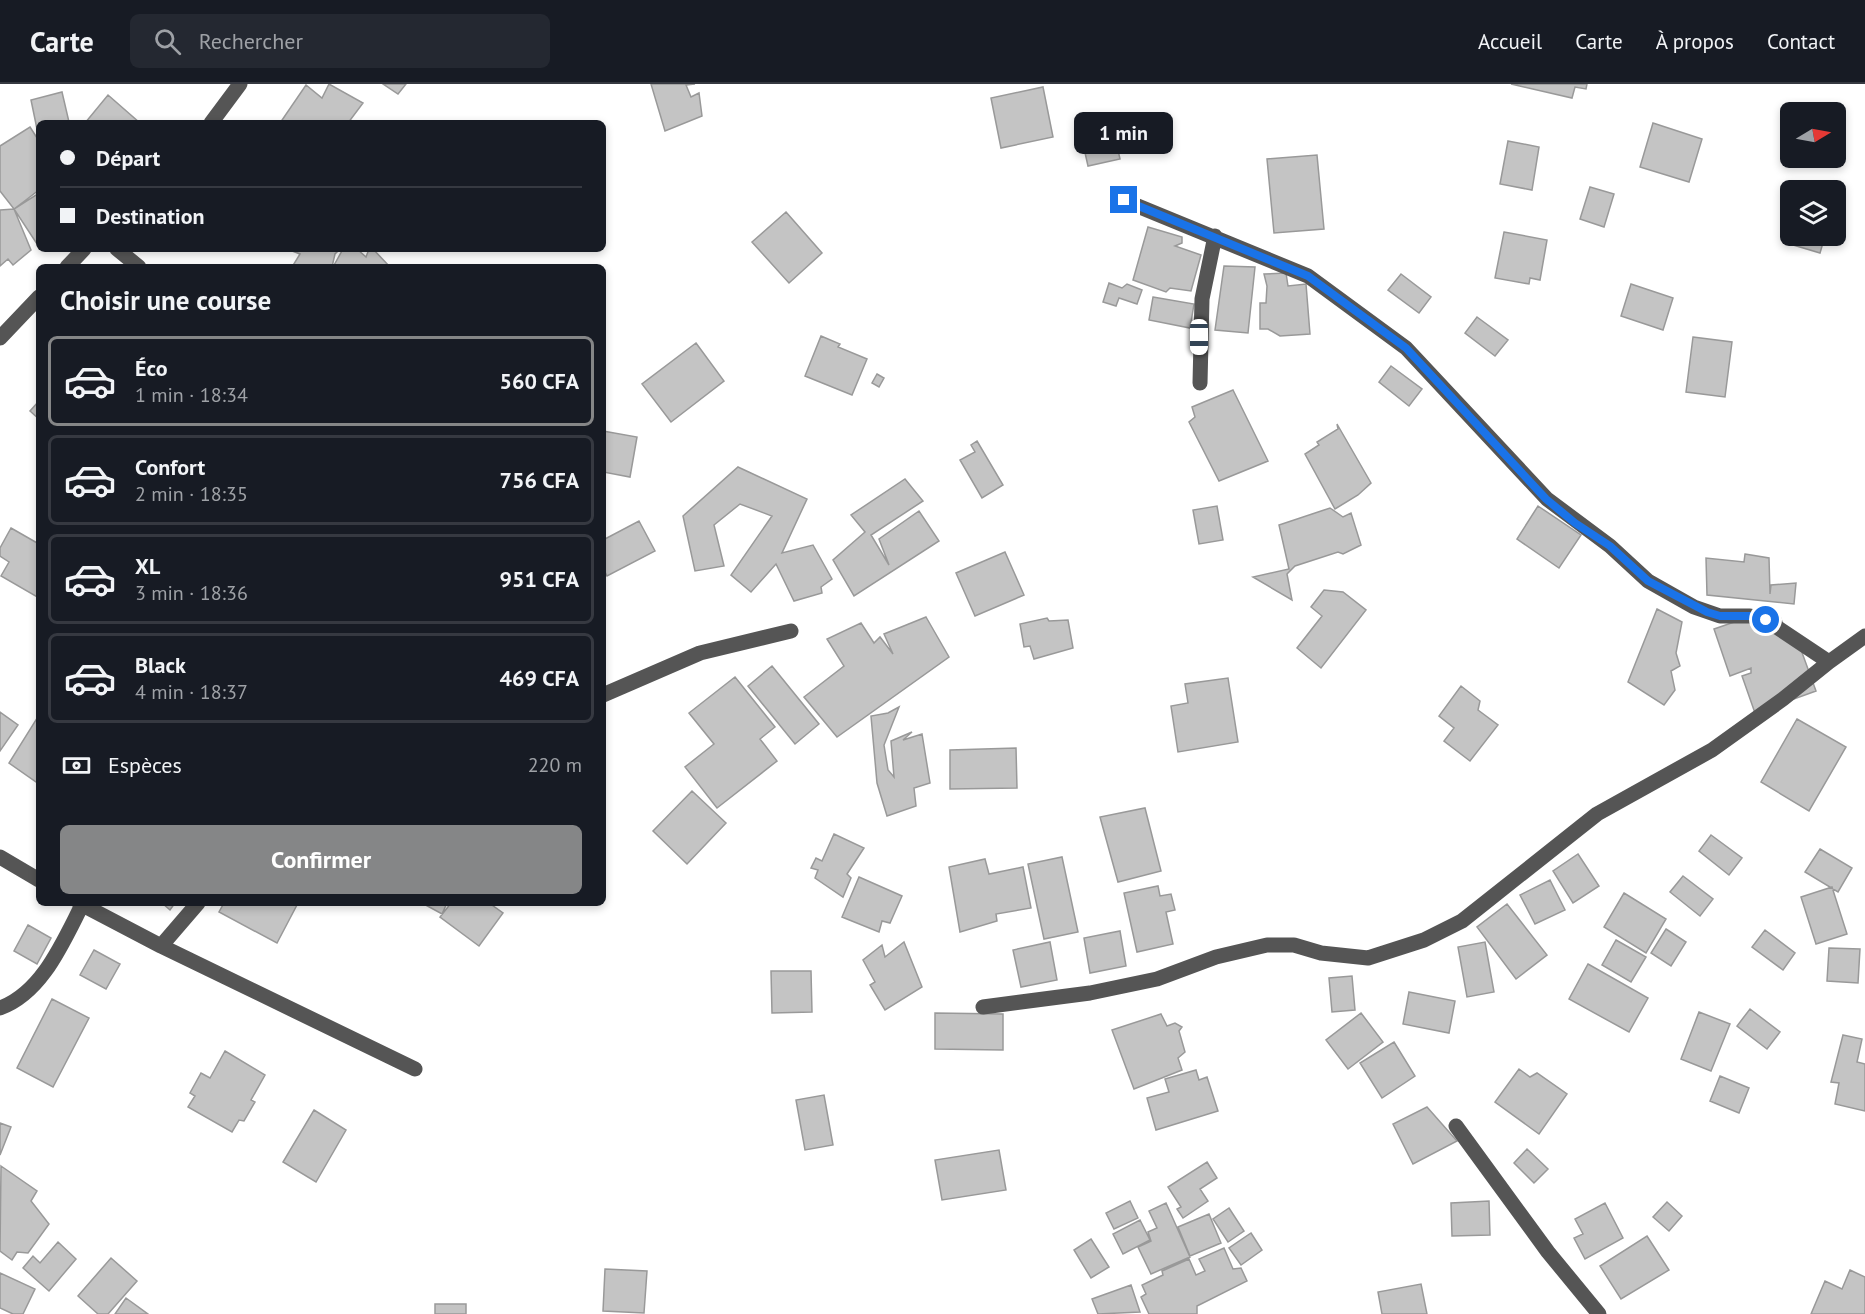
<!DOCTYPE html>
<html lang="fr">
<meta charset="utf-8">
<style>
body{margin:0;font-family:"PT Sans",sans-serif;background:#242831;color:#f1f3f6;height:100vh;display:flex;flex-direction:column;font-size:22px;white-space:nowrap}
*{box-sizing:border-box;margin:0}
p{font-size:20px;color:#9ea1a6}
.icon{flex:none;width:33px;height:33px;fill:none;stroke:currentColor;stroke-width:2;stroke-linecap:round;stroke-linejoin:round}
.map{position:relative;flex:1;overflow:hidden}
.side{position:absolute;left:36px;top:180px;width:570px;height:642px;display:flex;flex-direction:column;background:#171b24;border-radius:9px;box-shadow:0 3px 9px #0003}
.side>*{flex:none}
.hud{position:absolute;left:36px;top:36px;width:570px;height:132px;border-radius:9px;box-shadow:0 3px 9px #0003;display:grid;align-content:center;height:132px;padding:0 24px;background:#171b24}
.needle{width:39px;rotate:80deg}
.controls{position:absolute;left:1780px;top:18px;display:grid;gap:12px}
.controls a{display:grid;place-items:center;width:66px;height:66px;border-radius:9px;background:#171b24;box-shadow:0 3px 9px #0003;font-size:30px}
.end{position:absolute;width:27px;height:27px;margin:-14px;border:8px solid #1a73e8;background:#fff;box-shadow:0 0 0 3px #fff}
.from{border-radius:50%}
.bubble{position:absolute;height:42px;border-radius:9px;background:#171b24;box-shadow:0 3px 9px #0003;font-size:20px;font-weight:600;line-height:42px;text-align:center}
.car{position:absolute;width:18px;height:36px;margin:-18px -9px;border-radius:8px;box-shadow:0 0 4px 2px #0007;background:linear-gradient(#fff 24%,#345 0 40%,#fff 0 76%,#345 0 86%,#fff 0)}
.hud b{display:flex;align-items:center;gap:21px;height:57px;font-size:22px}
.hud b+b{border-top:2px solid #363941}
.hud i{width:15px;height:15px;background:#f1f3f6}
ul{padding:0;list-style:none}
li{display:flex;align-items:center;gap:18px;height:90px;margin:0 12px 9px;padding:0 12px;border:3px solid #363941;border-radius:9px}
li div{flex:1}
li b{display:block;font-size:22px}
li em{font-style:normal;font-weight:600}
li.active{border-color:#858687}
li>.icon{width:54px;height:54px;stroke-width:1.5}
h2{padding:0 24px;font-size:27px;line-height:72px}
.pay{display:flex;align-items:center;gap:15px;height:66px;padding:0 24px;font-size:22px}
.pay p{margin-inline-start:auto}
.button{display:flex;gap:12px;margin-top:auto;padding:12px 24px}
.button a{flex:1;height:69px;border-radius:9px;background:#858687;color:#fff;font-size:24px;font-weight:600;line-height:69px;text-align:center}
header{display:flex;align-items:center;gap:36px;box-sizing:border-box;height:84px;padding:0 30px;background:#171b24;border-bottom:2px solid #363941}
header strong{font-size:28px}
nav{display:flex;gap:33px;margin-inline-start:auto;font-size:21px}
.search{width:420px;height:54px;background:#242831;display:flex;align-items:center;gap:15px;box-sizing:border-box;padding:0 21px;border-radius:9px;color:#9ea1a6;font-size:22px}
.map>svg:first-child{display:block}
.building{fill:#c4c4c4;stroke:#999;stroke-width:1.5}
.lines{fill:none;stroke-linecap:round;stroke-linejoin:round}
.minor{stroke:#555;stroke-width:15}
.route{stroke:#1a73e8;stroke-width:8}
</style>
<header>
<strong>Carte</strong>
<div class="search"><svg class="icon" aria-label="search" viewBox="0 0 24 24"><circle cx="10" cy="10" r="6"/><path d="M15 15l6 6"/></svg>Rechercher</div>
<nav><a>Accueil</a><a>Carte</a><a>À propos</a><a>Contact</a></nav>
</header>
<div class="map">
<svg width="1865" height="1230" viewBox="0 0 1865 1230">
<rect width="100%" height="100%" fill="#fff"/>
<path class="building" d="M329,0L363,19L348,39H280L306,1L322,14Z
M383,0H406L398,10Z
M651,0H695L686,1L691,13L699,9L702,32L665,47Z
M1511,0H1587L1586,5L1575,3L1572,14Z
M1043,3L1053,53L1001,64L991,14Z
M62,8L69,38L39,39L37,45L31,16Z
M108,11L140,39H85Z
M1111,35L1120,75L1088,82L1079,42Z
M1653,39L1702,55L1689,98L1640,83Z
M30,43L39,57V106L14,125L0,107V62Z
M1508,57L1539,63L1532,106L1500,100Z
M1317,71L1324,145L1274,149L1267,75Z
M1590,103L1614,110L1604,143L1580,135Z
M39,109V163L14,125Z
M14,125L31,166L13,181L8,175L0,182V126Z
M786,128L822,169L789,199L752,158Z
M1789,138L1791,152H1825L1820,169L1783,158Z
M1148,143L1182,153V159L1175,162L1201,171L1191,207L1170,204L1166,208L1133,196Z
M1504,148L1547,156L1540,196L1530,194L1529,200L1495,194Z
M287,165H340L335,170L332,183H292L300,170Z
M343,165H357L366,173L369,165H373L390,183H333Z
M1224,182L1255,183L1248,249L1215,246Z
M1286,189L1288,202L1306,200L1310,250L1280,252L1268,245H1260V219H1266L1267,202L1264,190Z
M1401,190L1431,213L1419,229L1388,206Z
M1109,199L1122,204L1127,200L1142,206L1137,220L1119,214L1116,222L1103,218Z
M1631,200L1673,214L1663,246L1621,232Z
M1153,213L1194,220L1190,244L1149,236Z
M1477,233L1508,256L1495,272L1465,249Z
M821,252L840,260L838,263L867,275L852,311L805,292Z
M1693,253L1732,258L1725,313L1686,308Z
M696,259L724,297L671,338L642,300Z
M1391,282L1422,305L1409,322L1379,298Z
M877,290L884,294L879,303L872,299Z
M1233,306L1268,377L1219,397L1189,338L1195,333L1192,323Z
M39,317V335L30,327Z
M1337,340L1371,399L1358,411L1335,425L1305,370L1319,361L1317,358L1338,345Z
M603,347L637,353L630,393L603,388Z
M977,357L1003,401L982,414L960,376L975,368L971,361Z
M738,383L807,415L782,469L813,461L832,495L821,503L822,509L794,517L776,480L751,508L731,491L772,432L740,420L714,441L724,482L695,487L683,432Z
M905,395L923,417L871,451L889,481L879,455L919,427L939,457L854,512L833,476L865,448L851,431Z
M1217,422L1223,456L1199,460L1193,426Z
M1538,422L1581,451L1559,484L1517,455Z
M1330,424L1343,433L1351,429L1361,461L1343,470L1338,468L1295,482L1287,490L1292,516L1253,493L1289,485L1279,441Z
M639,437L655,467L607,492L603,484V456Z
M11,444L39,460V514L1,492L9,478L0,472V464Z
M1005,468L1024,511L975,532L956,489Z
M1745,470L1769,474L1770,510L1771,501L1796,499L1794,520L1707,511L1706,474L1744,478Z
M1324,506L1343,508L1366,526L1321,584L1297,564L1322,532L1311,523Z
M1657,525L1682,538L1676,569L1680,582L1671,587L1675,606L1664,621L1628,598Z
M1772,525L1775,534L1780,532L1788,555L1796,552L1816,607L1755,629L1742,592L1751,589V584L1730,592L1714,545Z
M926,533L949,573L837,653L804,613L844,582L827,555L861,539L874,559L880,553L893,570L884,550Z
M1047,534L1049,537L1068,536L1073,564L1034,575L1030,562L1024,563L1020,540Z
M772,582L819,640L795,660L748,602Z
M735,593L775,643L760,655L777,677L717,724L685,683L714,660L689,629Z
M1228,594L1238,658L1178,668L1171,622L1188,619L1185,600Z
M1461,602L1480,617L1478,626L1498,641L1470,677L1444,657L1454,644L1439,632Z
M899,623L884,661L888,686L894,693L891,657L912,648L903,656L922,650L930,699L914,704L916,722L887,732L877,699L871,632L888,629Z
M0,628L18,641L0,667Z
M39,631V700L9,679Z
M1797,635L1846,663L1809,727L1761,698Z
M1016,664L1017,704L950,705V666Z
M692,707L726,739L687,780L653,747Z
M1145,724L1161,787L1118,798L1100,733Z
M834,750L864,764L847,790L851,794L843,813L815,794L818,786L811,784L816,774L822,777Z
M1711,751L1742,774L1729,791L1699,767Z
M1820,765L1852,784L1838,808L1805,788Z
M1578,770L1599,802L1573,819L1553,787Z
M1062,773L1078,848L1044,855L1028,780Z
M985,775L989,790L1023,783L1031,824L996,830L997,837L960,848L949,783Z
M1683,792L1713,815L1700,832L1670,808Z
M859,793L902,812L890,839L882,837L879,848L842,833Z
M1550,796L1565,826L1535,840L1520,811Z
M1158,802L1160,812L1171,810L1175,826L1166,828L1173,860L1137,868L1124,809Z
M1832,803L1847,850L1816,860L1801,813Z
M1624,809L1666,835L1646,869L1604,843Z
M162,819H175L170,826Z
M224,819H298L277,859L219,828Z
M422,819H447L442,830Z
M451,819H489L503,829L479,862L440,833Z
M1507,820L1547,871L1516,895L1477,843Z
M28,841L51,854L37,880L14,867Z
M1666,845L1686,858L1671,882L1651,869Z
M1765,846L1795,869L1783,886L1752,863Z
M1120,847L1126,882L1090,889L1084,854Z
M1616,856L1646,873L1631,898L1602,881Z
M904,858L922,903L885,926L870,901L875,898L863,876L882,861L885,873Z
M1050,858L1057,896L1021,903L1013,866Z
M1485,858L1494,908L1467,913L1458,863Z
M1829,864L1860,865L1858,899L1827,897Z
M94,866L120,880L106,905L80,891Z
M1588,880L1648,914L1629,948L1569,915Z
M771,887H811L812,928L772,929Z
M1352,892L1355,926L1332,928L1329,894Z
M1409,908L1455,917L1449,949L1403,940Z
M52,915L89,934L53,1003L17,984Z
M1750,925L1780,948L1767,965L1737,942Z
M1699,928L1730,940L1711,987L1681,975Z
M935,929L1003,930V966L935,965Z
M1361,929L1383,958L1348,985L1326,956Z
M1161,930L1167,942L1175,939L1182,943L1179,947L1185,968L1178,974L1182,986L1134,1005L1112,946Z
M1843,951L1862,955L1857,978L1865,980V1027L1835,1020L1839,999L1831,998Z
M1394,958L1415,992L1382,1014L1360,979Z
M225,967L265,991L251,1016L255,1018L244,1037L239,1036L232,1048L188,1023L195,1012L190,1009L201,989L210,994Z
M1519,985L1530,993L1537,989L1567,1010L1539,1050L1495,1018Z
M1196,986L1199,996L1207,993L1218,1027L1156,1046L1147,1014L1169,1008L1165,995Z
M1720,992L1749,1004L1739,1029L1710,1017Z
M824,1011L833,1061L805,1066L796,1016Z
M1427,1023L1457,1057L1413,1080L1393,1040Z
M314,1026L346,1046L316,1098L283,1078Z
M0,1039L11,1043L0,1071Z
M1527,1065L1548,1085L1534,1099L1514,1079Z
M999,1066L1006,1106L942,1116L935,1076Z
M1207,1078L1217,1094L1200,1105L1208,1117L1183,1134L1177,1125L1181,1123L1168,1103Z
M1,1082L37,1107L31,1117L49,1140L28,1169L17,1168L12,1176L0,1167Z
M1130,1117L1138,1134L1114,1145L1106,1129Z
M1489,1117L1490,1151L1452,1152L1451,1119Z
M1667,1118L1682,1132L1669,1147L1653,1133Z
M1166,1119L1190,1173L1151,1190L1138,1163L1151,1157L1148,1148L1157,1144L1149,1127Z
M1605,1119L1623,1154L1585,1175L1574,1154L1583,1150L1575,1135Z
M1229,1124L1244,1147L1228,1158L1213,1135Z
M1209,1130L1221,1159L1190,1172L1178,1143Z
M1140,1136L1150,1156L1123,1170L1113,1150Z
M1251,1149L1262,1166L1241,1181L1229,1164Z
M1647,1152L1669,1186L1621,1215L1600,1182Z
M1091,1155L1109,1183L1091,1194L1074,1166Z
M58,1158L76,1175L49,1207L23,1184L33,1172L40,1179Z
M1224,1164L1233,1185L1241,1184L1247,1197L1197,1222V1230H1149L1141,1213L1146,1210L1142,1201L1163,1191L1162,1187L1189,1175L1196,1191L1205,1187L1199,1175Z
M111,1174L137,1197L108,1230H98L78,1212Z
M605,1185L647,1187L644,1229L603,1227Z
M1850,1186L1865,1193V1230H1811L1825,1197L1842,1205Z
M0,1189L35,1205L23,1230H13L0,1224Z
M1421,1200L1427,1230H1382L1378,1208Z
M1131,1201L1140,1228L1098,1230L1092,1215Z
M126,1214L148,1230H115Z
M435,1220H466V1230H435Z"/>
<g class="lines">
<path class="minor" d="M211,39L240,0
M1123,116L1308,192L1406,264L1547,415L1610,462L1648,497L1694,523L1720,532H1750L1766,536L1829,578L1865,552
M117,165L139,183
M67,183L84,165
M0,254L39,213
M1200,299L1202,215L1215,152
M603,611L700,569L791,547
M0,773L39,796
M79,819L161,862L415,985
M161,862L198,819
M983,923L1090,909L1157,895L1216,873L1267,861H1294L1321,869L1368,874L1424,856L1462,837L1597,730L1712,666L1783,615L1829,578
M0,924C42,909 63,858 82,821
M1456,1042L1548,1168L1599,1230"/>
</g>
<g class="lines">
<path class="route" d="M1124,116L1308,192L1406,264L1546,415L1575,439L1610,462L1648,497L1707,528L1720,532H1750L1766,536"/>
</g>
</svg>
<div class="controls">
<a><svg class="needle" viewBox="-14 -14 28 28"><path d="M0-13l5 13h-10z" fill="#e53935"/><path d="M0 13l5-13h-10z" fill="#9ea1a6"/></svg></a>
<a><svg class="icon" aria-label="layers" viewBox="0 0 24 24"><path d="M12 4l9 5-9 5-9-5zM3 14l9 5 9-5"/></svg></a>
</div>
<i class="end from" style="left:1766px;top:536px"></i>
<i class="end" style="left:1124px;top:116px"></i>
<div class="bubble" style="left:1074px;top:28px;width:99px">1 min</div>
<i class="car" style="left:1199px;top:253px;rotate:180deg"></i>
<div class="hud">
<b><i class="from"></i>Départ</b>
<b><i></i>Destination</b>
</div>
<section class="side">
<h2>Choisir une course</h2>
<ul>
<li class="active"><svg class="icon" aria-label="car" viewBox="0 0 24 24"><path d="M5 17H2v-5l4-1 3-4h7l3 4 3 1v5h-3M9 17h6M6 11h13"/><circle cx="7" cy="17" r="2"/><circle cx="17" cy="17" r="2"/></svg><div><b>Éco</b><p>1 min · 18:34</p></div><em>560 CFA</em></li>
<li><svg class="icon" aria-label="car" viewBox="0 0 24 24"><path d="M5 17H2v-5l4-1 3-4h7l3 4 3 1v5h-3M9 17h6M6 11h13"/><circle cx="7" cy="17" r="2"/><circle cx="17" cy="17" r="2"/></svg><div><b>Confort</b><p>2 min · 18:35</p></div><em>756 CFA</em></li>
<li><svg class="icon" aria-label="car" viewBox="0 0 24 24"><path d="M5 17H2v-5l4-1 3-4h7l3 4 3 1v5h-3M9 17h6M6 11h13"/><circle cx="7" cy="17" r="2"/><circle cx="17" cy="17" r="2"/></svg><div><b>XL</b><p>3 min · 18:36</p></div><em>951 CFA</em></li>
<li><svg class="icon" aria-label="car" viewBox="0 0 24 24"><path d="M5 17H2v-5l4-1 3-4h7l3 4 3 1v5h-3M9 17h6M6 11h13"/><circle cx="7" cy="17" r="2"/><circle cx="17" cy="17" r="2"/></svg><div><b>Black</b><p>4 min · 18:37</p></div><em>469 CFA</em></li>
</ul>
<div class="pay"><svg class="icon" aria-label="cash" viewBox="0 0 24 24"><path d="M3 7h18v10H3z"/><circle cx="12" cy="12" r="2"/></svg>Espèces<p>220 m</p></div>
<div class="button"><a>Confirmer</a></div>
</section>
</div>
